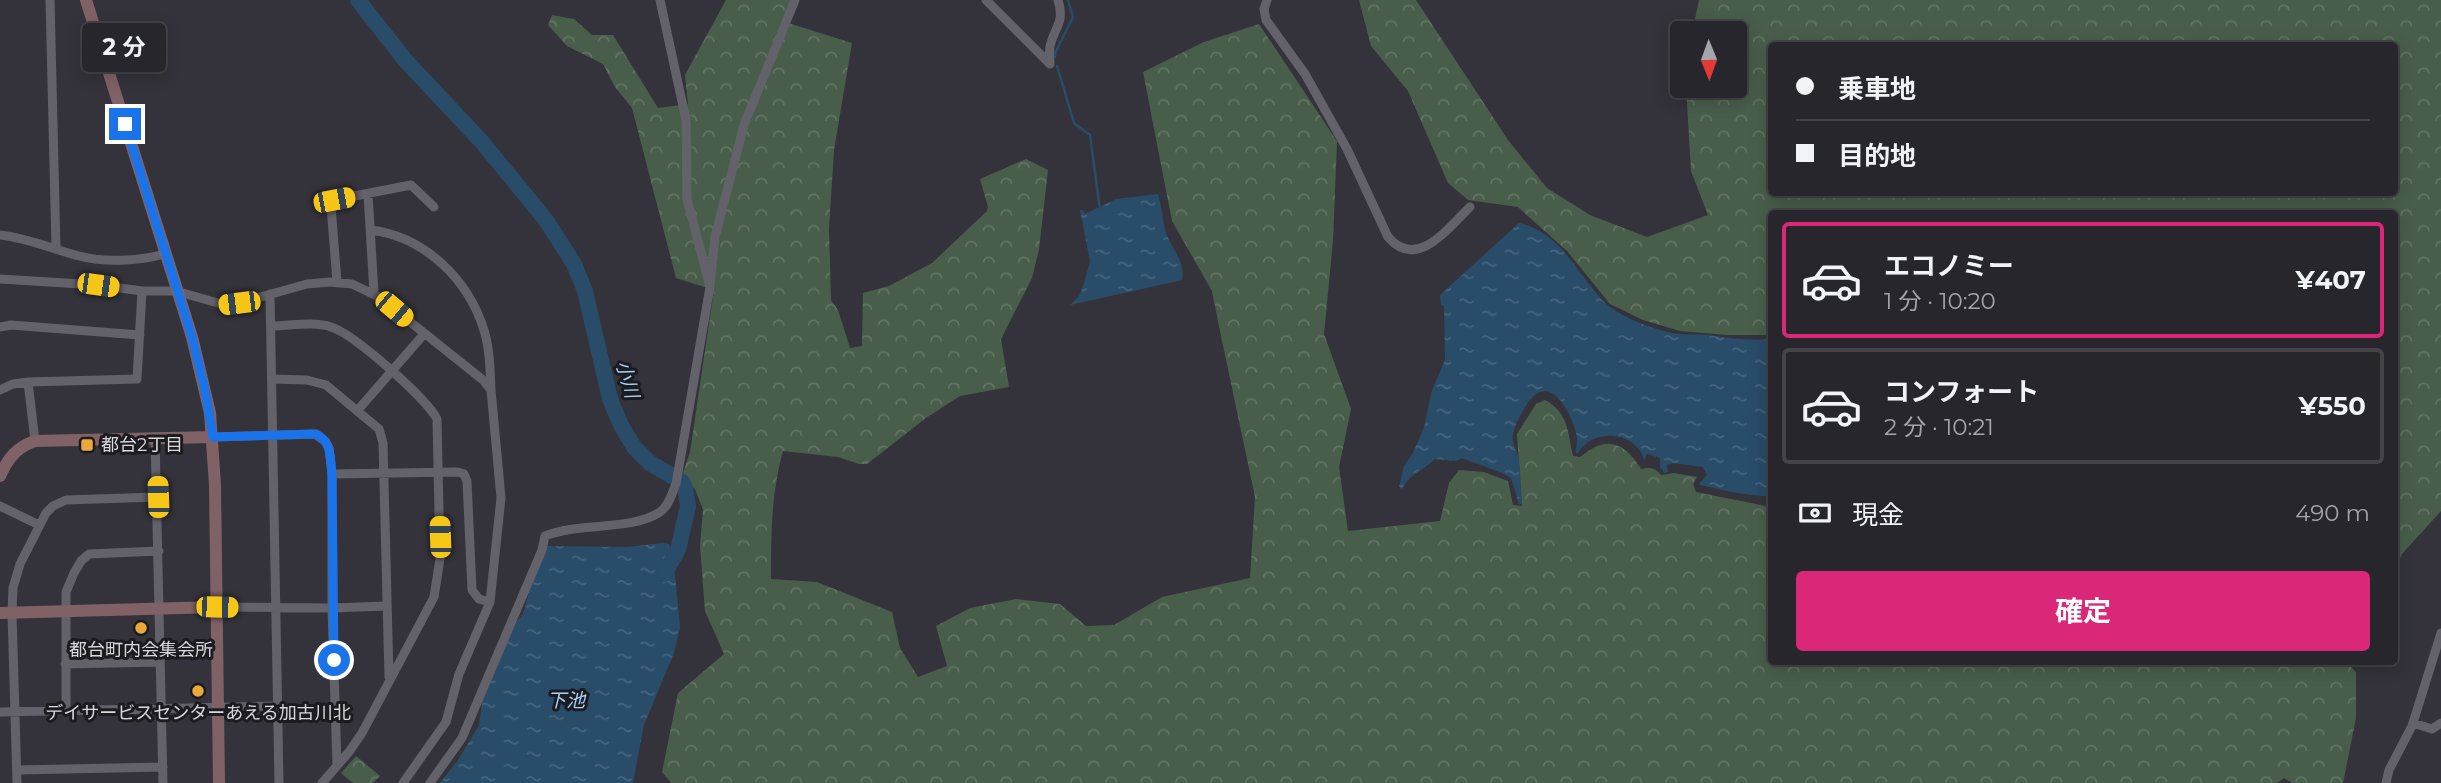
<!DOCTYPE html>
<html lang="ja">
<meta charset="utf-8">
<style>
body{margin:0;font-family:Montserrat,"Noto Sans JP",sans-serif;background:#2f2e34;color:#f1f3f6;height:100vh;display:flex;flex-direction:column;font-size:26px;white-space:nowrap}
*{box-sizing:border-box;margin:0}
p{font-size:23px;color:#a4a5a9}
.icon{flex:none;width:38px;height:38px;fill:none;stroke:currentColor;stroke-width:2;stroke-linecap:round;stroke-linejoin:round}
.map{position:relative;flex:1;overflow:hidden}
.side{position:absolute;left:1768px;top:210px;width:630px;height:455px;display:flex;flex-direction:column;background:#27262c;border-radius:7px;box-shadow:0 4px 18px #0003,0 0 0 2px #434348}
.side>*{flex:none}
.banner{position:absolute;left:1768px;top:42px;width:630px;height:154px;border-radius:7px;box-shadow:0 4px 18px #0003,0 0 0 2px #434348;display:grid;align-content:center;height:154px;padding:0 28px;background:#27262c}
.needle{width:46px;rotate:179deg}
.buttons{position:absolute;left:1670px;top:21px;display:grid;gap:14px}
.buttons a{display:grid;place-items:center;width:77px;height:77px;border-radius:7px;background:#27262c;box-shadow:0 4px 18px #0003,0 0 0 2px #434348;font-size:35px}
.end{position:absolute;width:32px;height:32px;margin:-16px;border:9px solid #1a73e8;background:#fff;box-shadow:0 0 0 4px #fff}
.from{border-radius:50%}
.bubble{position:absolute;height:49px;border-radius:7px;background:#27262c;box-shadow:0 4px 18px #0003,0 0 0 2px #434348;font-size:23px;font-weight:700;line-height:49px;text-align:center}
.car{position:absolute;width:21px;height:42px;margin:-21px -10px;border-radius:9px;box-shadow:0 0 5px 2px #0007;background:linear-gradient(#f5c518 24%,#345 0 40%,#f5c518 0 76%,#345 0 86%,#f5c518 0)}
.banner b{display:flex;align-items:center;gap:24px;height:66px;font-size:26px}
.banner b+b{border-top:2px solid #434348}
.banner i{width:18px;height:18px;background:#f1f3f6}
ul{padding:12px 0 0;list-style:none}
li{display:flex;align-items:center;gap:21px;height:116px;margin:0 14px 10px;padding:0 14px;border:4px solid #434348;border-radius:7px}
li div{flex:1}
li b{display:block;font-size:26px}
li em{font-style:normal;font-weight:700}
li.on{border-color:#db2777}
li>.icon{width:63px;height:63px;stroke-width:1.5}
.pay{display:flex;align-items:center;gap:18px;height:77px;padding:0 28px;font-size:26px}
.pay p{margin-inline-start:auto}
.button{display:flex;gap:14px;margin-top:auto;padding:14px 28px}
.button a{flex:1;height:80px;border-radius:7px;background:#db2777;color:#fff;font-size:28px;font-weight:700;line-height:80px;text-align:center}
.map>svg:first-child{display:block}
.forest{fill:url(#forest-crowns);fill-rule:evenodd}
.water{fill:url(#water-ripples)}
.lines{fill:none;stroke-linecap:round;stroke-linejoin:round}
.stream{stroke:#294c69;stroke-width:2.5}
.river{stroke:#294c69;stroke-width:16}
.street{stroke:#63626b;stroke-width:9}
.secondary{stroke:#806266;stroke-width:12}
.route{stroke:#1a73e8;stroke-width:9}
.poi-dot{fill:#eca93b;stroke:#1c1b1f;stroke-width:2.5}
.labels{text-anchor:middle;stroke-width:6;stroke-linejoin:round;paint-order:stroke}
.poi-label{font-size:18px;fill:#d9d8de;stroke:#1c1b1f}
.water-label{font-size:19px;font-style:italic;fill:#a2d1f9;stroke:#1c1b1f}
</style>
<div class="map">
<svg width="2441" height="783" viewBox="0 0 2441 783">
<defs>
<pattern id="forest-crowns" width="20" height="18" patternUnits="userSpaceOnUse" patternTransform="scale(1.75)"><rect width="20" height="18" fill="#485e4a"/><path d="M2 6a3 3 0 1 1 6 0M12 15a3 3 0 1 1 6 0" fill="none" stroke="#627464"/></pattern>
<pattern id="water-ripples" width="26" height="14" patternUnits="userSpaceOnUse" patternTransform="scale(1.75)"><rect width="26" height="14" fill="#294c69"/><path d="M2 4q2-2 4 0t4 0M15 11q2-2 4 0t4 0" fill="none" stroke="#47657e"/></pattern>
</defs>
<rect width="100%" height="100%" fill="#34333b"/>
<path class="forest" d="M726,0H796L785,22L852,43L834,150L829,229L831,300L838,310L850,348L862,346L863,293L889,286L932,263L987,211L988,207L980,179L1026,159L1048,170L1039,249L1032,278L1001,339L1009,387L960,396L926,418L867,464H859L838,457L783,451C771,494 771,535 771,579L817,582L892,612L900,648L918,677L947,666L936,626L970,608L1016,599L1060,604L1086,626L1114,625L1162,597L1250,578L1255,497L1220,331L1212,291L1172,221L1143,72L1204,42L1259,24L1337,141L1333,241L1324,334L1351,409L1339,467L1348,531L1440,521L1449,483L1459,470L1484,472L1508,481L1513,505L1522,506L1517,434L1536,404L1545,400C1568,412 1568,433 1573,456L1580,457C1606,435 1624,441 1641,469C1651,467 1655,468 1661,475L1674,473L1697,477L1693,484L1696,492L1771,507V662H2346L2356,672V718L2343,783H2292L2284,778L2277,783H671L662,772L678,693L724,654L705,611L700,546L703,510L695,489L682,476L690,452L714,290L676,278L632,108L615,87L603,64L567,46L548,25L552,15L574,19L592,35H613L658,108L688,104L685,75Z
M1359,0H1416L1508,140L1547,188L1590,215L1647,237L1708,215L1691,171L1686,86H1734V33H1692L1699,0H2441V511L2402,554L2394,573V214H1771V335H1727L1680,331L1643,320L1610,304L1567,251L1518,207L1468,200L1448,183L1408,91L1371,46ZM1771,46H2394V192H1771Z
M356,756L380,776L373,783H353L341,773Z"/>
<path class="water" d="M1158,194C1162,206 1162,220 1166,233C1172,249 1186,263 1182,280L1070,305L1079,296L1084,284L1090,261L1080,210H1083L1085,214L1116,199Z
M1519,223C1560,232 1576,272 1603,301C1619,317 1658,332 1680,334C1689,335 1698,334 1707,335C1729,338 1749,341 1771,339V497L1737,493L1700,485L1699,484L1707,475L1703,467L1672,463L1667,465L1668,472L1665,473L1660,468V458L1647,454L1644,460C1637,431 1592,427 1578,453H1576C1575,447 1578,443 1577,437C1573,414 1550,369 1527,404C1522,413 1515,423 1513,434C1511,443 1517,451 1519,460C1521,474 1520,489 1522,504H1519L1511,478L1502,473L1462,458L1456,461L1435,459C1423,471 1410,473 1402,489L1399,487L1404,466L1413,453L1424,427L1432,390L1445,360L1444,306L1441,305L1440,295Z
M662,543L669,544L673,554L680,627L674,653L644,725L633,783H440L458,760L479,725L484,689L513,626L523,614L539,556L545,546L628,547Z"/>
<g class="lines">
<path class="stream" d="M1055,57V53L1073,17L1068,0
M1057,66L1074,123L1090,135L1100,210"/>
<path class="river" d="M358,0L405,60L481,141L546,220L574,264L585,291L610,399L621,425L634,447L650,463L682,482L685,488L688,506L678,550L664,574"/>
<path class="street" d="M50,0L56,248
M986,0L1050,64
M1267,0L1264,9L1266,20L1305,74L1347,149L1388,237C1417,271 1448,228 1470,207
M1050,64C1050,59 1049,52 1050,46C1055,26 1065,23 1058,0
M368,194L374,293
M371,230C425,237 468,279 484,330C490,350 490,370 491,390
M0,235C28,238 52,249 79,256C106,263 138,261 165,254
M0,279L98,285L142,291H176L225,305L239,303L307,284L330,282L352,284L379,297L483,380L491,390L501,498L490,602L459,674L446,722L403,783
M337,282L331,206L334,200L411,185L434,207
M710,285L715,237L744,125L795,0
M270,294L279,783
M271,326C290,326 313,321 331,327C354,334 426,398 437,419L440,559L434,597L362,733L349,752L322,783
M0,327L11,325L140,335
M272,379L307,380L326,385L379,429L383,443L389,677
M28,382L35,441
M0,390L13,384L28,382L137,379L142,291
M357,411L424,334
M155,437L163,783
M213,437L315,434L326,442L329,448L332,474V608L337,765
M332,474L458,472L464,474L467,481L472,590L479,599L490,602
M0,506L39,525
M217,607L332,608L387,606
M65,664L160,662
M66,711V592L74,573L81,561L89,554L159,551
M0,712L278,706
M2413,723L2432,729L2441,723
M17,770L163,767
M17,783L12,613L13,588L20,564L46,513L53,506L66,500L157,497
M430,783L462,738L542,550L545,536C579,522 632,531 660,512C669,506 672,493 676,484L710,287L687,199L686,120L660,0
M2386,783L2389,770L2412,726L2441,633"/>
<path class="secondary" d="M86,0L192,337L210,413L215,485L219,783
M0,476C8,458 17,447 35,441L213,437
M0,613L217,607"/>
</g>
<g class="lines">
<path class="route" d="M125,124L192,337L205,390L213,437L316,434C332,442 330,458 332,474L334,660"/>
</g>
<g class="poi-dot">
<rect x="80" y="438" width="14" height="14" rx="3.5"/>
<circle cx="141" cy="628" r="7"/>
<circle cx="198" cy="691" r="7"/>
</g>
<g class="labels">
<g class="poi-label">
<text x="101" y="451" text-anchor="start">都台2丁目</text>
<text x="141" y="656">都台町内会集会所</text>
<text x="198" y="719">デイサービスセンターあえる加古川北</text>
</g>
<g class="water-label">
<text transform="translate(628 379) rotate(74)" y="7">小川</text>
<text x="566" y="707">下池</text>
</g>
</g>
</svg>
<div class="buttons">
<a><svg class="needle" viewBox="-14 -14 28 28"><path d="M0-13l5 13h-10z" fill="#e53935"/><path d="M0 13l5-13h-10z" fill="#a4a5a9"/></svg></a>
</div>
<i class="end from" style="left:334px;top:660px"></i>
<i class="end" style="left:125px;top:124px"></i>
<div class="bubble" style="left:82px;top:23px;width:84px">2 分</div>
<i class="car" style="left:334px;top:200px;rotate:79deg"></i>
<i class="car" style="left:98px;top:285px;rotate:98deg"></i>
<i class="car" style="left:239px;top:303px;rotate:263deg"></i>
<i class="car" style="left:394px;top:309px;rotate:130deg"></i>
<i class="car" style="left:158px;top:497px;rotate:358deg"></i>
<i class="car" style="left:440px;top:537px;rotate:358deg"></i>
<i class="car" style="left:217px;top:607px;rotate:91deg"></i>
<div class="banner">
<b><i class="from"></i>乗車地</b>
<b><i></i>目的地</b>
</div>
<section class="side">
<ul>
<li class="on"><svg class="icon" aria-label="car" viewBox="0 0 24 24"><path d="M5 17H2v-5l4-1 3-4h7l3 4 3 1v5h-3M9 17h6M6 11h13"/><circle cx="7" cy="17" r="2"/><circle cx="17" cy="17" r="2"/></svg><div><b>エコノミー</b><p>1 分 · 10:20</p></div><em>¥407</em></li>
<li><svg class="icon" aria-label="car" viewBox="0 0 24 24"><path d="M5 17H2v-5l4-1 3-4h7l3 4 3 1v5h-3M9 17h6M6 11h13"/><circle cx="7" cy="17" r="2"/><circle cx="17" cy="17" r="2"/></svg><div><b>コンフォート</b><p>2 分 · 10:21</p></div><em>¥550</em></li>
</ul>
<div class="pay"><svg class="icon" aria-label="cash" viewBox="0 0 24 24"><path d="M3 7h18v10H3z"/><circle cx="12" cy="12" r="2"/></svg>現金<p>490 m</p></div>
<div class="button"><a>確定</a></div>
</section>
</div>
